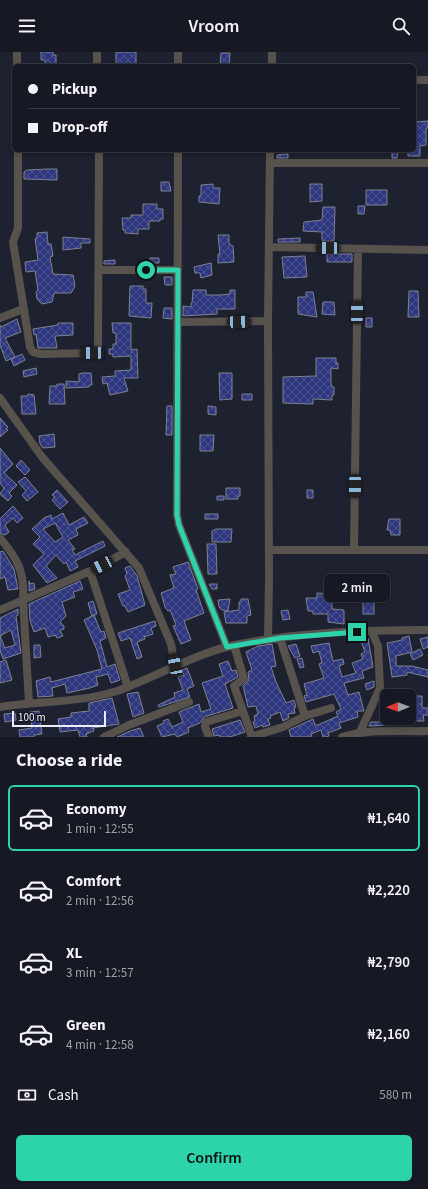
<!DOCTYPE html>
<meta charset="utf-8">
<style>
body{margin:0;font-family:"Source Sans 3",sans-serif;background:#1f222b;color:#f1f3f6;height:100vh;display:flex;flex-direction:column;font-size:15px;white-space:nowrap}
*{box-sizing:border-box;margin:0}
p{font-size:13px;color:#9ea0a6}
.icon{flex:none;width:22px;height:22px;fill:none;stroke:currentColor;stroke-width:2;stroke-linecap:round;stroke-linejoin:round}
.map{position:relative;height:685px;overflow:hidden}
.side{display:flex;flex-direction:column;background:#161923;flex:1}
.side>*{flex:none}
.banner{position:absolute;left:12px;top:12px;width:404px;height:88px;border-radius:6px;box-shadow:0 2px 6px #0003,0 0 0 1px #353841;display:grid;align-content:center;height:88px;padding:0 16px;background:#161923}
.needle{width:26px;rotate:269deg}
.tools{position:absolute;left:380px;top:637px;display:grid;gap:8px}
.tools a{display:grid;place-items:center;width:36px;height:36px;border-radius:6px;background:#161923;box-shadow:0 2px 6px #0003,0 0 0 1px #353841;font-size:20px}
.scale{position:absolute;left:12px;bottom:10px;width:94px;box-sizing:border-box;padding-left:4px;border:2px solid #eceef7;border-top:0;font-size:11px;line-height:14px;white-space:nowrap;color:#eceef7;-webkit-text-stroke:3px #151825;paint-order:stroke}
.end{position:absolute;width:18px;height:18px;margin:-9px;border:5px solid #2dd4ab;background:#111;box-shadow:0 0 0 2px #111}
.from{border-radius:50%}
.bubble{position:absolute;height:28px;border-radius:6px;background:#161923;box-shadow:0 2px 6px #0003,0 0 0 1px #353841;font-size:13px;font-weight:600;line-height:28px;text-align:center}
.car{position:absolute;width:12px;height:24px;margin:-12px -6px;border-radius:5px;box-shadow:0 0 3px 1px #0007;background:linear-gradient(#222 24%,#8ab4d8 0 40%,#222 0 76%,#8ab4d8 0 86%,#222 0)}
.banner b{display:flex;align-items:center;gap:14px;height:38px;font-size:15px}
.banner b+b{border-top:1px solid #353841}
.banner i{width:10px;height:10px;background:#f1f3f6}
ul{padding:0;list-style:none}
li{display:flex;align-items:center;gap:12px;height:66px;margin:0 8px 6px;padding:0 8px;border:2px solid transparent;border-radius:6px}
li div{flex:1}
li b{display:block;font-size:15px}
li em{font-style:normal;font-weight:600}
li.active{border-color:#2dd4ab}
li>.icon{width:36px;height:36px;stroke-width:1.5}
h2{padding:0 16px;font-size:18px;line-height:48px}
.pay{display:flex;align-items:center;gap:10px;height:44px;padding:0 16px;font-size:15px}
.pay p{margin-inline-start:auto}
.cta{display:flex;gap:8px;margin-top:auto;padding:8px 16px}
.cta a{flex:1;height:46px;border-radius:6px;background:#2dd4ab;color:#111;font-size:16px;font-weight:600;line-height:46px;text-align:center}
header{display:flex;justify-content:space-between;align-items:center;height:52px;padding:0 16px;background:#161923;font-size:18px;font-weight:600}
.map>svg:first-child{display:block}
.building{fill:url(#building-cross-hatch);stroke:#7d8191;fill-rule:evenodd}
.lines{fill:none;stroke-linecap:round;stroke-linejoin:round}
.street{stroke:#58524d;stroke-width:8}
.route{stroke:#2dd4ab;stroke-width:5}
</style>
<header><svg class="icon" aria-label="menu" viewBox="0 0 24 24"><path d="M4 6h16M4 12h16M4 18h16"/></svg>Vroom<svg class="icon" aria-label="search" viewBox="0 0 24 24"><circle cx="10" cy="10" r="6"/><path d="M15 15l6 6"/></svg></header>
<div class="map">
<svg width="428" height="685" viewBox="0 0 428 685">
<defs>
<pattern id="building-cross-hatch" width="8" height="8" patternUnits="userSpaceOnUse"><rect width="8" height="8" fill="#2e377e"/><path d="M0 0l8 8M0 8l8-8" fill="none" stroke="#4c5491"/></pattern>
</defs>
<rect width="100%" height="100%" fill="#1e212f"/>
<path class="building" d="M41,0H53V3H56V13L45,12V8H41Z
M116,0H136V13H116Z
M221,1H230L229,13H220Z
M428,69V76H426V93L420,94V104H408V98H414V70Z
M392,98H398L397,106H392Z
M288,102V106H277V103Z
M48,117H57V128L24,127V120L27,118Z
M161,130H169L171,139H161Z
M213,132V136H220L219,152L199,150V144H201V133Z
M310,132H322V149L310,150Z
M366,138H387V153H366Z
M143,152H157V157H163V167H160V169H149V177H138V182L125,181V178H123L122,166H131V163H143Z
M358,154H365L364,162H358Z
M323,155H335L334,189H322V180L303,179L304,170L322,168Z
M47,180L48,192H51L53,204L50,205L53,222L73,223L75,234L71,241H54L52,250L42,252L37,247L36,240L38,238L35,219L26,220L25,210L38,208L35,187L37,185V181Z
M218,183H229V192L233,194L234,210L218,211V202H220Z
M63,185L90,187V191H81V196L63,198Z
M300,186V190H278V187Z
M327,202H352V210H327Z
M305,204L307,225L284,226L282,205Z
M150,206H159V211H150Z
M115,208V212H104V209Z
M211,211L212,223L201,226L200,221H195L194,215Z
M164,225H172V233H165Z
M130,234H143V237H146V251H152L151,266L129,264Z
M193,238H206V243H221L230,242V238H235V257H217V262L183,264V254L191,255V251H192Z
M409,239H418L419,265H408Z
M306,240H313L317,265L298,262V245H306Z
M323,250H334L335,263L322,262Z
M164,256H172V267L163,266Z
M366,266H372V275H366Z
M17,267L21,280L5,286L15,305L6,309L0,293V273L1,275Z
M58,271H73V283L55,284L57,296H38L36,282L34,283L33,277L58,273Z
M112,271H131V298L137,297L138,326H124L128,339L110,343L107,331L103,332L102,325L115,324V319L131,318V304L113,305V302H109V297H113V292H116V281H113Z
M22,302L25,308L14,314L11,307Z
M316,306H336V311H338V317L331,316V331L332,335H334V343H332V348L313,347V352L283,351V325L316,324Z
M36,316L37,322L24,325L23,319Z
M82,321H91L92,333H89V335L66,336V329L79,330V322Z
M219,321H232V347L220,348Z
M57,332H64L65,352H49L50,334H57Z
M28,342L34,343L36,362H22L21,344H28Z
M242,342H252V348H242Z
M167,354H172V383H166Z
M208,354L216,355V363L208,362Z
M0,366L8,375L6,377L8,378L0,385Z
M54,382L55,395L43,396L40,392L39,384Z
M200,383H214L213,399H200Z
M0,396L13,412L4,421L17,433L9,441L12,444L8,449L0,442L4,436L0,431Z
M21,408L30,418L25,423L16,414Z
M25,425L38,440L27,449L22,443L26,439L18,430Z
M226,436H240V444H238V447H226Z
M57,438L68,450L60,457L52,448L55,445L52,443Z
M307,438H313V446H307Z
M217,444H224V448H217Z
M13,454L23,466L17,471L13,466L5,473L9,480L5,483L0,481V467Z
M63,461L69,473L84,465L88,471L76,477L78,483L68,488L75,497L72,498L75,503L103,489L105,494L75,509L78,515L70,519L66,510L64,512L56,503L46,514L57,526L47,531L33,513L44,502L33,492L40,485L32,477L44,466L51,463L52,467ZM55,471L63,485L55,490L43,477Z
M205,462H218V467H205Z
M389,467H400V483H391L390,478H387Z
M216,477H232L231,490H212V479Z
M207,492H216L217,522H208Z
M3,499L14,517L18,537L8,538L5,525L0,527V500Z
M188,510L198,537L196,538L204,561L184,569L191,588L181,592L173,574L176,573L170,558L168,559L165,555L161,541L174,536L170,523L176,522L173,515Z
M130,514L137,524L145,553L128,560L125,554H123L118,542L130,538L125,524L127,522L125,516Z
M29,529V532L34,531L35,537L29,539Z
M80,529L83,537L73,540L75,545L62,550L66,564L60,570L64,574V577L60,578L63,584L57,586L55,583L48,585L45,576L34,580L30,568L29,552Z
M209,532H217V537H212Z
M317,541L332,542V557L344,558V572L328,570V562H313V559H308L306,546H317Z
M363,544H371V547H374V562H363Z
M230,547L228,559L222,558L219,555L218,548Z
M241,547H248L251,563L247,564V571H226L224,560L239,558V550L241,549Z
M93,549L97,562L92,564L88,551Z
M18,557V563L16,564L21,601L3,607L0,598V584L5,596L15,593L11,578L0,584V566Z
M288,558L290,567L283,568L281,559Z
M94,563L100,578L102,580L104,579L106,586L100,589L107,615L115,612L120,628L111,631L108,622L96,625L98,633L90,636L67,641L65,632L52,636L53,644L38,645L36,629L50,625L51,630L102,617L97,598L84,568Z
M155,569L156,574L151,576L153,582L144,585L145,587L137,590L142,605L137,607L130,586L121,589L118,581Z
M409,584L412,600L396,604V614H412L428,618V625L407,620V623L392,625L387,591L402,588V586Z
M428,585V595L423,597L420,587Z
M368,586L373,615L362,619L364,626L344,631L348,643L359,640L364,659H357L358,665L339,671L341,676L328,681L329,684L326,685H323L321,678L311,682L312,685H291L289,678L313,667L315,673H318L338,664L336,660L341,657L334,642L306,650L304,644L307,643L304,632L324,626L319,612L322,611L319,599L313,601L311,594L329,591L333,609L343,607L344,612L339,614L342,625L356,621L352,611L363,607L361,602L365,600L361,589Z
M272,592L276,614L271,615L276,630L286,651L294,648L296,655H294L295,661L288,662L289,666L283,669L280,660L270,664L271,666L268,667L270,673L263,675L262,673L255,676L253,670L255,669L254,664L258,662L256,654L248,655L243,634L249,628L248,620L252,618L246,600L258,594Z
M296,592L300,604L295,606L288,594Z
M34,593H40L41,605L34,606Z
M420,597L423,603L413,608L410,602Z
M302,606L304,615L300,616L297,607Z
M6,608L12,628L0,631V610Z
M228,609L232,619L236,618L238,625L225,632L233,656L204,665L200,671L188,676L189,680L177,685L175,682L162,685L157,674L164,671L163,669L168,667L172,675L183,670L179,660L199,652L201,660L211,657L202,631L223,624L219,612Z
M187,616L194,634L187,637L190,645L159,655L158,653L175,645L174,641L183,638L178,625L184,623L182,618Z
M374,629V635L367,638L365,632Z
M138,640L144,661L133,665L127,642Z
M409,644H422V656H428V663H423L424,669H410Z
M112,646L119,672L93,676L94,679L86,682L87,685H80L78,678L60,680L58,667L71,665V661L89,659V651Z
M39,659L42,682L34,683V685H20L19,678L32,676L30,660Z
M15,661L16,668L5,670L4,662Z
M383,666H388L387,673L369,674L371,670H383Z
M240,668L245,680L230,685H220L219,683L214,684L212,677Z
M140,676L144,685H117L130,679Z"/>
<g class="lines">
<path class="street" d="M17,0V14
M97,0V14
M272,0V14
M178,14V0
M414,28H428
M18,98V176L13,190L30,295L33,300L41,302L92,301L98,298L99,98
M178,98L177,463L179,473L227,595
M270,111H428
M270,195L428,198
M99,218H178
M0,266L23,257
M178,270L268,269
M0,346L42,405L139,516L171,592L175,613
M0,486C17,506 25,520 23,547L29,651
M354,497L358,197
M269,498H428
M90,519L128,635
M0,558L90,519L126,500
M280,586L305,664
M268,588L269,527L268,269L270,98
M0,655C38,649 80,651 117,639C157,625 193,602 235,593C295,580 366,578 428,578
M243,659L252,685
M360,680L380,636L378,594L372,580
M104,685L129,673L189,650
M209,685L205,675L206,670L243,659L234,634L244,627L234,593
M251,685L283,675L305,664L331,656
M342,685C371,676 399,680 428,679"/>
</g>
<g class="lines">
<path class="route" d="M146,218H178L177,463L179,473L227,595L280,586L357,580"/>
</g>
</svg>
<div class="tools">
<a><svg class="needle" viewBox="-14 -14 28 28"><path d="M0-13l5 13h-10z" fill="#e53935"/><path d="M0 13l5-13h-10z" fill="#9ea0a6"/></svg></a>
</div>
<div class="scale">100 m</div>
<i class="end from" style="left:146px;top:218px"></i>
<i class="end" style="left:357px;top:580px"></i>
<div class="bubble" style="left:324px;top:522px;width:66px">2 min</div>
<i class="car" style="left:328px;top:196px;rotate:271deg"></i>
<i class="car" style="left:357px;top:260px;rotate:1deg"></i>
<i class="car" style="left:239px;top:270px;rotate:88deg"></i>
<i class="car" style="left:92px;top:301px;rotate:269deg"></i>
<i class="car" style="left:355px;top:434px;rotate:181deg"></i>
<i class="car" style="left:102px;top:513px;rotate:243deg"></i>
<i class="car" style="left:175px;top:613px;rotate:349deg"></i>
<div class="banner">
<b><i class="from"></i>Pickup</b>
<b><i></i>Drop-off</b>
</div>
</div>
<section class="side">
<h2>Choose a ride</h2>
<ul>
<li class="active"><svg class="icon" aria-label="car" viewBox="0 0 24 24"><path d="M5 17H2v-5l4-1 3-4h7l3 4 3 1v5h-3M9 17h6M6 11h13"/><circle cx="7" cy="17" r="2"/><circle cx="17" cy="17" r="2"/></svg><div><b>Economy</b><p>1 min · 12:55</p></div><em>₦1,640</em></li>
<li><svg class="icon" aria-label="car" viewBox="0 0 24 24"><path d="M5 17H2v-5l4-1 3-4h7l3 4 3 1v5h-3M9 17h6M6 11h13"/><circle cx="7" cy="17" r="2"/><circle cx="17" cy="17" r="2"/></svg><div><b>Comfort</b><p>2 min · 12:56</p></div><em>₦2,220</em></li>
<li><svg class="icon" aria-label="car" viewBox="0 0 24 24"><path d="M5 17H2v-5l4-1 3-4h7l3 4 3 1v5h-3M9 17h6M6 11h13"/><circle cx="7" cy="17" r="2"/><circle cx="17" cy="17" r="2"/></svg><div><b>XL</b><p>3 min · 12:57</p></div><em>₦2,790</em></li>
<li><svg class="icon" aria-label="car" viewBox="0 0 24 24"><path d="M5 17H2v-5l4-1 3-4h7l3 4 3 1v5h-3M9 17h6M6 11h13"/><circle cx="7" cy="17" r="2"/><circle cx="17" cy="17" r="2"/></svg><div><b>Green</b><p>4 min · 12:58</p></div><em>₦2,160</em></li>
</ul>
<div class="pay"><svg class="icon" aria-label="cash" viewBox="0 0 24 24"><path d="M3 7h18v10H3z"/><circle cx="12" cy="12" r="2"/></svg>Cash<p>580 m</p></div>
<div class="cta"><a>Confirm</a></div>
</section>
